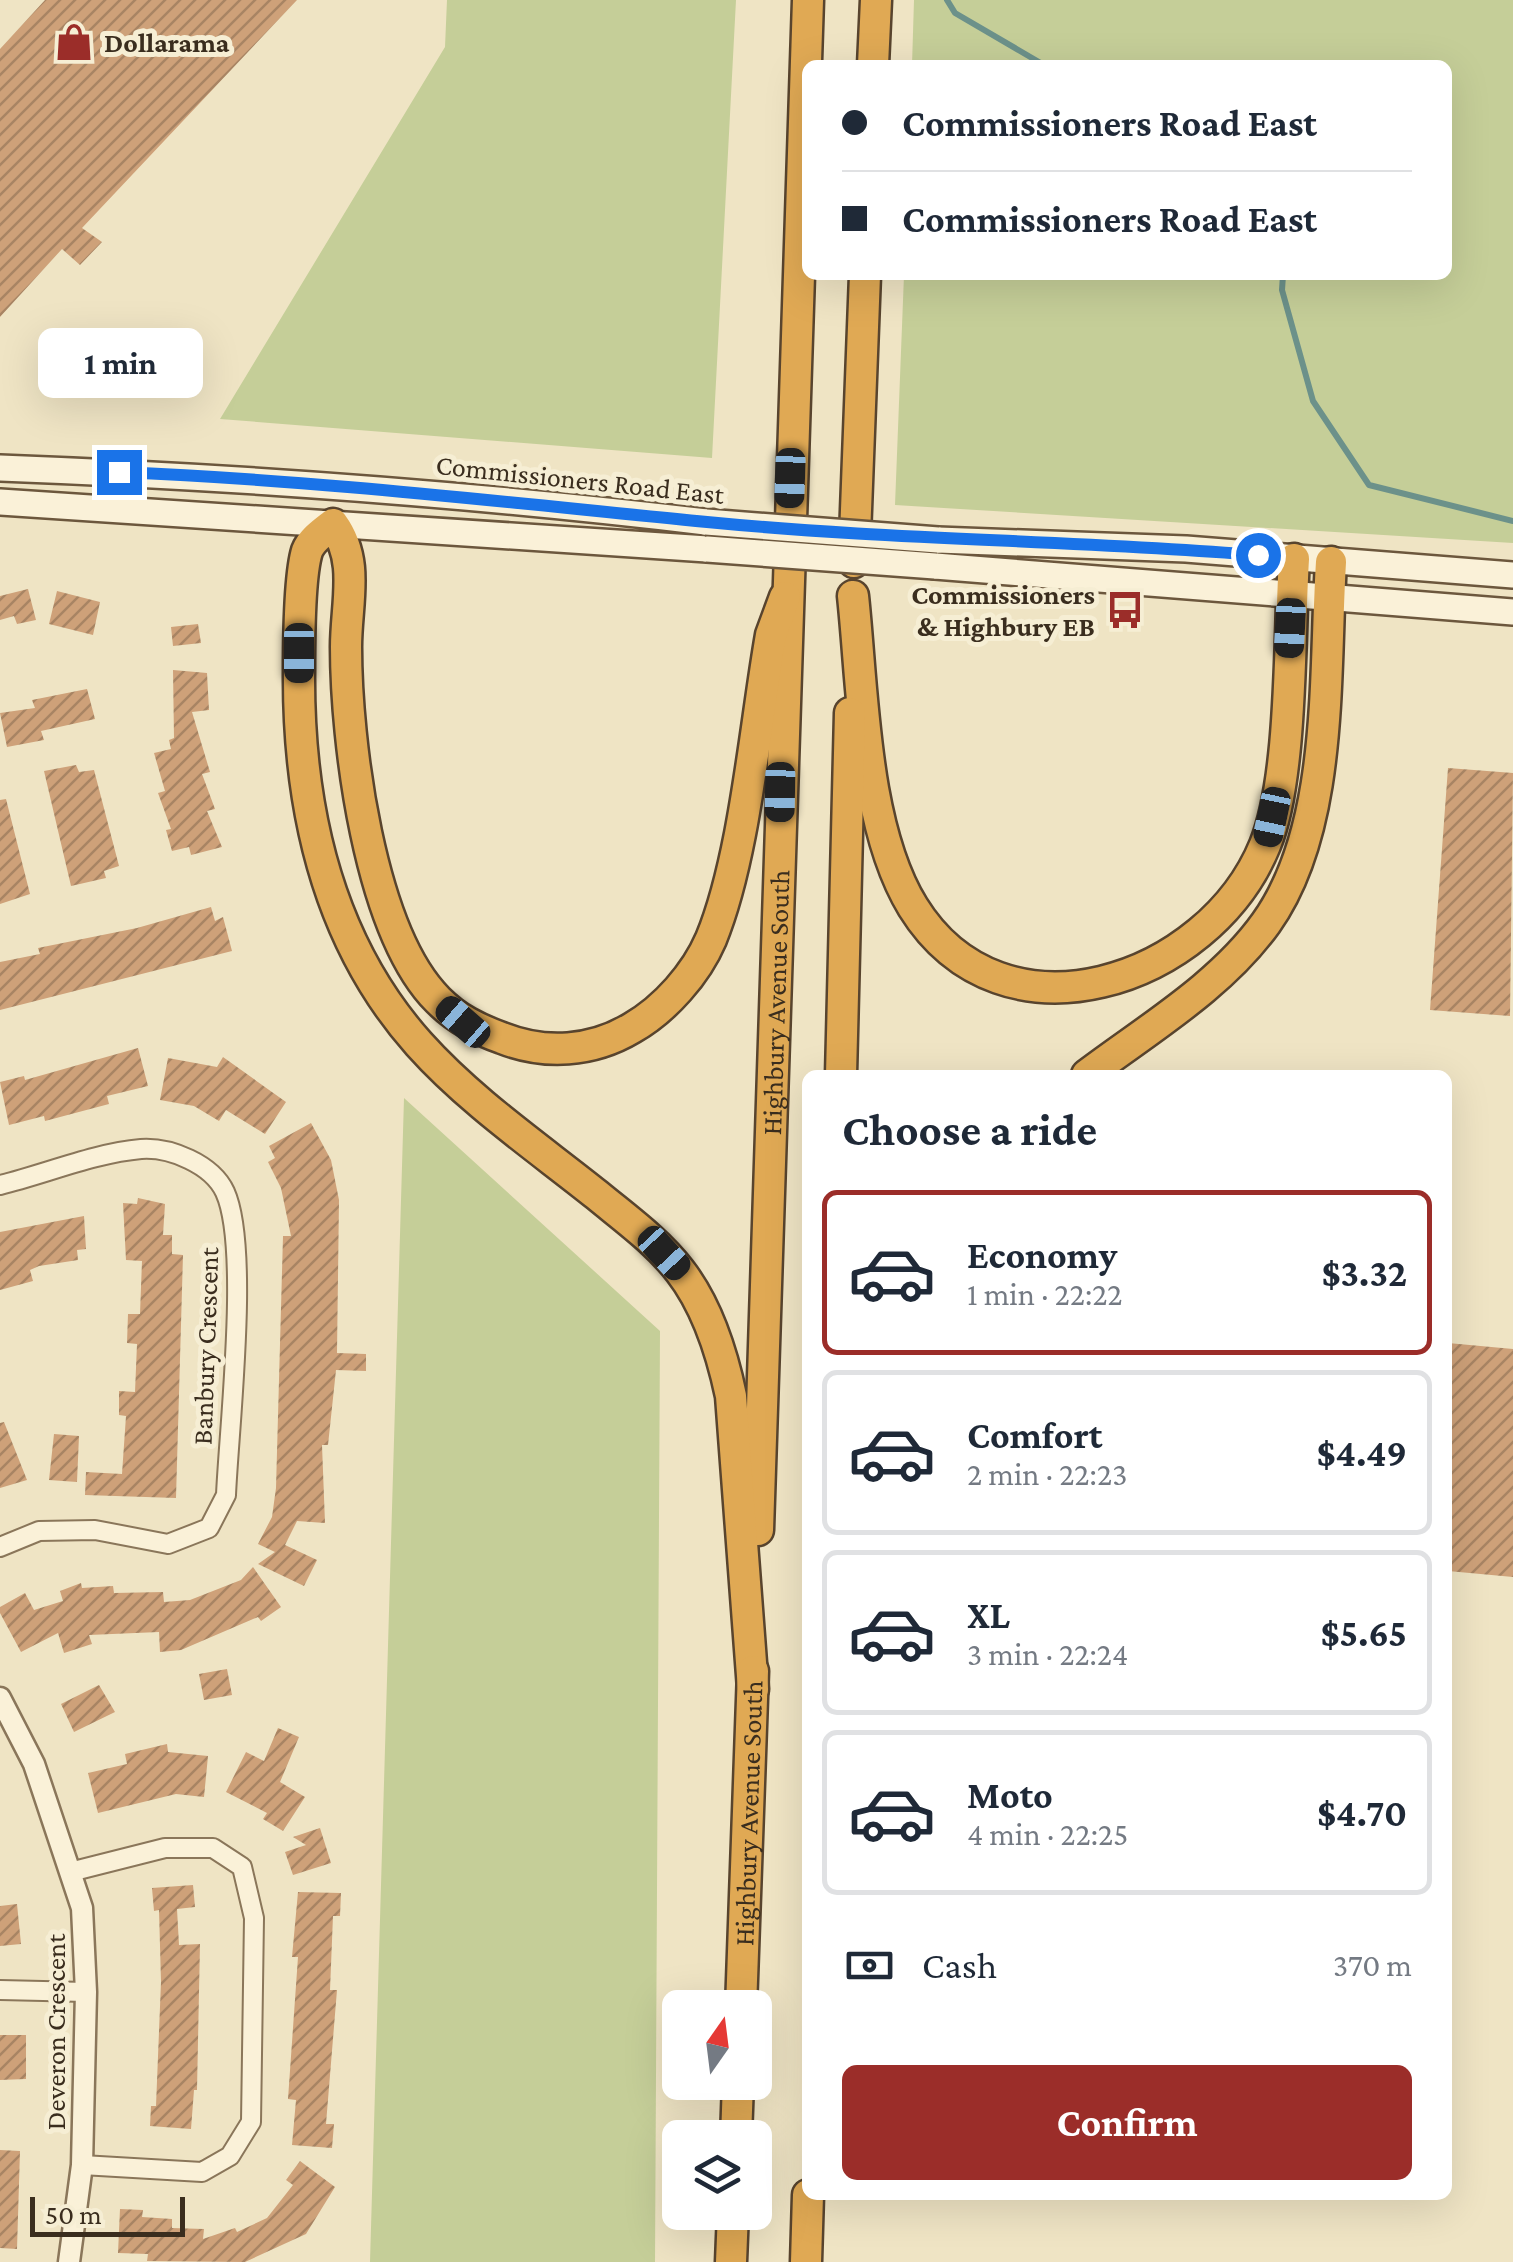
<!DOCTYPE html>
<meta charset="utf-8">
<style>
body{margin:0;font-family:"Crimson Pro",serif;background:#f2f2f3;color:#1f2937;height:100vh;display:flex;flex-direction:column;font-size:38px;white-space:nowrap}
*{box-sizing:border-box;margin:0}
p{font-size:32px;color:#747a83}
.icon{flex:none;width:55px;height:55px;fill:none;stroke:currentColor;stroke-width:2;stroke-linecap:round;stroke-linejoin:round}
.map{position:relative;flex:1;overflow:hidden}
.panel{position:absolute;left:802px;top:1070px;width:650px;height:1130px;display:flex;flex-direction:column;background:#fff;border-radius:15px;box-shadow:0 10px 40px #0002}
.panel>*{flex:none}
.banner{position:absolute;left:802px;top:60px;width:650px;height:220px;border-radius:15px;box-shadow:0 10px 40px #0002;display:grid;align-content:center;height:220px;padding:0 40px;background:#fff}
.needle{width:65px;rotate:14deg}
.fabs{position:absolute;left:662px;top:1990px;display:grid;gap:20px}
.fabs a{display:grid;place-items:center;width:110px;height:110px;border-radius:15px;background:#fff;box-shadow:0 10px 40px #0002;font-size:50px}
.scale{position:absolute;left:30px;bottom:25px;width:155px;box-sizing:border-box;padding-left:10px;border:5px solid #3a2d1e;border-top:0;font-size:28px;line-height:35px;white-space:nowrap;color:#3a2d1e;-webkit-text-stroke:8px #f6eed4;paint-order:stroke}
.end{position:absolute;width:45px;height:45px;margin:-22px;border:12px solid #1a73e8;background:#fff;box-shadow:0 0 0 5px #fff}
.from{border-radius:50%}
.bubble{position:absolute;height:70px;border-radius:15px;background:#fff;box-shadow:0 10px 40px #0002;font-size:32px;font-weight:700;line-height:70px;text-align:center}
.car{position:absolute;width:30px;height:60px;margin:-30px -15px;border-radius:12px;box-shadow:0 0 8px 2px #0007;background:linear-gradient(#222 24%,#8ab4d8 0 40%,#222 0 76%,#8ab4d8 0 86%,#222 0)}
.banner b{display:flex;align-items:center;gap:35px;height:95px;font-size:38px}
.banner b+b{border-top:2px solid #e0e1e3}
.banner i{width:25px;height:25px;background:#1f2937}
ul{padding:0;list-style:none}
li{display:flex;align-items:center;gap:30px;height:165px;margin:0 20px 15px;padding:0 20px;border:5px solid #e0e1e3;border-radius:15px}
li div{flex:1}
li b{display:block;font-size:38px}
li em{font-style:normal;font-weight:700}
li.selected{border-color:#9b2d29}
li>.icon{width:90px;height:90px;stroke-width:1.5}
h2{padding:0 40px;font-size:45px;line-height:120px}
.pay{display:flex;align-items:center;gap:25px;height:110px;padding:0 40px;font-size:38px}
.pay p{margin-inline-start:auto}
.primary-button{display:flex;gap:20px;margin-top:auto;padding:20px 40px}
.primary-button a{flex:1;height:115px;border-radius:15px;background:#9b2d29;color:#fff;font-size:40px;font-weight:700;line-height:115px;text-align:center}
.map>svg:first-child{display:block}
.green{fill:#c5ce98}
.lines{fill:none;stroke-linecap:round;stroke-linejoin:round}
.stream{stroke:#6c918a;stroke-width:6}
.building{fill:url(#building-hatch)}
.minor-casing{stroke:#8a765a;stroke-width:22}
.tertiary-casing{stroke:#8a765a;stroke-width:25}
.secondary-casing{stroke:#6c573d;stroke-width:30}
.motorway-casing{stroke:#58442e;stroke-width:35}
.minor{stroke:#faf1d8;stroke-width:18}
.tertiary{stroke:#faf1d8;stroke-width:20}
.secondary{stroke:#faf1d8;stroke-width:25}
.motorway{stroke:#e0a954;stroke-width:30}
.secondary-bridge-casing{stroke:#6c573d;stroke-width:30;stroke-linecap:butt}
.secondary-bridge{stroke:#faf1d8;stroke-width:25}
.route{stroke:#1a73e8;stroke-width:12}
.labels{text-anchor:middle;stroke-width:10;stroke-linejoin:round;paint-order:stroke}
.poi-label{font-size:28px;font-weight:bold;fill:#3a2d1e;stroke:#f6eed4;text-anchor:start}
.street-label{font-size:28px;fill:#3a2d1e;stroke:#f6eed4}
</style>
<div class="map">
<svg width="1513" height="2262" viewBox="0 0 1513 2262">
<defs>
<pattern id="building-hatch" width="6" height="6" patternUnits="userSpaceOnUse" patternTransform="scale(2.5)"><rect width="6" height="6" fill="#cea179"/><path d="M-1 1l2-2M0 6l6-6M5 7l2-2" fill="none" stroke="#a88463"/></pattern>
</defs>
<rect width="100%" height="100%" fill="#efe4c4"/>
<path class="green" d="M447,0H736L712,458L220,419L445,47Z
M914,0H1513V543L895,505L904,275H1448V65H912Z
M404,1098L660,1331L655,2262H370Z"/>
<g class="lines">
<path class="stream" d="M947,0L955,13L1044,65
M1283,275L1282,290L1313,401L1369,485L1513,521"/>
</g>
<path class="building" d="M45,0H297L82,228L102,242L80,265L62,249L0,317V49Z
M28,589L36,620L17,624L14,616L0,620V596Z
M57,591L100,602L93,635L49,624Z
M198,624L201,643L173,646L171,627Z
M173,670L207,673L209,710L192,712L210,772L202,774L215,809L207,811L222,847L191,855L189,847L172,851L166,830L171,829L158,793L165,791L154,753L171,749L169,740L174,738Z
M87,689L95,719L41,731L44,740L7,747L0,713L35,708L32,700Z
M76,765L79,772L94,770L119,866L104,871L106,878L71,886L44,771Z
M1448,768L1513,773L1510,1016L1430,1010Z
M6,799L30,894L0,904V800Z
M211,907L215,921L223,917L232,951L0,1010V962L40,954L38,948L137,928Z
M138,1048L148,1086L107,1096L109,1104L45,1121L44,1116L9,1125L0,1082L24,1076L25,1080Z
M223,1057L286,1102L265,1134L226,1110L219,1121L194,1106L160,1100L168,1058L217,1067Z
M311,1123L331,1160L339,1200L337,1353L366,1354V1371L336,1370L328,1445H322L325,1523L297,1521L285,1545L317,1560L304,1586L258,1564L275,1552L258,1544L272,1517L276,1488L283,1236H291L281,1188L268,1162L275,1158L269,1146Z
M138,1198L165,1204L163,1235H172V1254L183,1255L176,1498L85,1495L86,1472L122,1474L126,1416L119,1415V1391L135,1392L137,1344L127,1343L128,1314H140L142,1261L126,1260L123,1203L137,1204Z
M84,1216L86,1249L77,1250L78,1260L39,1266L30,1270L33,1281L0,1290V1232Z
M1448,1343L1513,1349V1577L1448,1571Z
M4,1422L27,1480L0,1488V1423Z
M54,1434L79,1436L77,1482L49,1480Z
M253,1567L281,1607L261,1621L258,1617L181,1650L160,1652L159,1632L89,1635L92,1644L64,1653L58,1633L21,1652L0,1613V1607L25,1593L34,1610L63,1601L60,1591L81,1583L82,1588L113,1586L114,1593L163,1592L164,1602L190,1600L241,1580Z
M227,1669L232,1695L204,1700L199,1674Z
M99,1685L115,1712L74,1732L61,1704Z
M278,1728L299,1737L280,1782L305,1797L283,1831L263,1819L267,1813L226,1792L246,1752L264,1761Z
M167,1744L168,1752L208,1756L204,1797L176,1794L98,1813L88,1773L127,1764L125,1754Z
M320,1828L331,1863L293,1875L285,1852L306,1845L293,1837Z
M193,1885L195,1907L177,1909L179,1945L200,1944L197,2090H194L191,2129L150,2126L151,2106H156L161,1982L159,1910L154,1911L152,1888Z
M298,1892L341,1893L340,1916H333L330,1990H337L326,2124H334L332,2148L292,2145L296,2100L288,2099L298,1957H292Z
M17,1904L21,1944L0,1946V1906Z
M0,2035H26V2079L0,2080Z
M0,2150L20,2151L17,2249L0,2248Z
M300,2161L335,2187L306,2234L245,2262L147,2261L148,2254L118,2253L120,2209L143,2210L142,2217L172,2219V2228L204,2229L203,2239L235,2228L237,2232L267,2218L293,2185L286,2180Z"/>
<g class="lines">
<g class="minor-casing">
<path id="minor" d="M0,1185C45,1174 95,1153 141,1149C170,1147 212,1164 225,1192C250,1247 229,1426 226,1495L209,1528L168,1544L95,1530L39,1531L0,1547
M70,1872L165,1848H213L242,1867L254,1918L251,2122L230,2156L202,2172L82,2165
M0,1990L86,1992"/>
</g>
<g class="tertiary-casing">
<path id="tertiary" d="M0,1698L34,1764L82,1908L86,1992L82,2165L69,2262"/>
</g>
<g class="secondary-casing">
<path id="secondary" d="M0,468C236,477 471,494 706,522
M0,502L707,549
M938,540L1186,549L1513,575
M935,566L1513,612"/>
</g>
<g class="motorway-casing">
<g id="motorway">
<path d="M873,65L876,0"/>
<path d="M854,562L865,275"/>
<path d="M853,596C863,689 863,826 913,907C1003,1052 1209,982 1265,845C1293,777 1289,635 1294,559"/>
<path d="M841,1075L850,713"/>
<path d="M1087,1075C1148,1029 1221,986 1266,923C1334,828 1324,674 1331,562"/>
<path id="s1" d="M758,1530L808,0"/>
<path d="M753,1689L731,1396C722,1353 708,1307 680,1271C657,1241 626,1219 597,1195C537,1147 470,1101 419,1044C327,941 298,805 299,672C299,643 299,577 307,551C311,540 324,531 333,524C360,561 346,603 346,647C346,741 369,931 438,1000C457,1019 477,1029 502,1038C545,1055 592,1052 632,1028C665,1009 696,974 711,939C745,856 755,726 771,635L785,597"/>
<path id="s2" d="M741,2008L753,1671"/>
<path d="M736,2138L738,2082"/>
<path d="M731,2262L733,2212"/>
<path d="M806,2262L808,2195"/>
</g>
</g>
<use href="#minor" class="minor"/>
<use href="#tertiary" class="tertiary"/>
<use href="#secondary" class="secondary"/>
<use href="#motorway" class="motorway"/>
<g class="secondary-bridge-casing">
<path id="secondary-bridge" d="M706,522L938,540
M707,549L935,566"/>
</g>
<use href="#secondary-bridge" class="secondary-bridge"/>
</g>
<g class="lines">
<path class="route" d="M119,472C316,480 511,503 707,522C890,540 1074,540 1258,555"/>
</g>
<defs>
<g id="shop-bare" transform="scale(3)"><path d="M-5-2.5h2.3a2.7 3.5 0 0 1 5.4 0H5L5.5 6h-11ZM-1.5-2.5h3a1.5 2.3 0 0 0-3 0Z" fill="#9b2d29" stroke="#f6eed4" stroke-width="2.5" paint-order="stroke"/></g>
<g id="bus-bare" transform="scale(3)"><path d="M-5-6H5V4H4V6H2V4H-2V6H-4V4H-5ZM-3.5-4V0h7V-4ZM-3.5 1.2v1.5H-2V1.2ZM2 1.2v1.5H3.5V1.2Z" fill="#9b2d29" stroke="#f6eed4" stroke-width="2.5" paint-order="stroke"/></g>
</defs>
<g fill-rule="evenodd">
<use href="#shop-bare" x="74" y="42"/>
<use href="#bus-bare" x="1125" y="610"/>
</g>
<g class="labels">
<g class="poi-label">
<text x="104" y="52">Dollarama</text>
<text x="1095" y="604" text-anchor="end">Commissioners<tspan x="1095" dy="32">&amp; Highbury EB</tspan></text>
</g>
<g class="street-label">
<text transform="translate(580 479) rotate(6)" y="10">Commissioners Road East</text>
<text dy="10" stroke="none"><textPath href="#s1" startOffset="528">Highbury Avenue South</textPath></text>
<text transform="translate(205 1346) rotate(-88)" y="10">Banbury Crescent</text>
<text dy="10" stroke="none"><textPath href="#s2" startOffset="195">Highbury Avenue South</textPath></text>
<text transform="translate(55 2032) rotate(-90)" y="10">Deveron Crescent</text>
</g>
</g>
</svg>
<div class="fabs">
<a><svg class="needle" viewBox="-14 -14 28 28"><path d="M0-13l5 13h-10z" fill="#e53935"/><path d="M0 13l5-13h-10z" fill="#747a83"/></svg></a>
<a><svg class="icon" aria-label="layers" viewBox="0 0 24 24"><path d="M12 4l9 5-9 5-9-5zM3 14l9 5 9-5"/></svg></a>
</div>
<div class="scale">50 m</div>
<i class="end from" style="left:1258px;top:555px"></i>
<i class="end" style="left:119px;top:472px"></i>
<div class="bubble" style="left:38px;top:328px;width:165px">1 min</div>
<i class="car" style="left:790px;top:478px;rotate:182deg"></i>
<i class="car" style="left:1290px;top:628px;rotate:183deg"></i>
<i class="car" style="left:299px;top:653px;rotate:180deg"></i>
<i class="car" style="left:780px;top:792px;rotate:181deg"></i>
<i class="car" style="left:1272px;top:817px;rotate:192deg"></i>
<i class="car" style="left:463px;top:1022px;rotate:311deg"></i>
<i class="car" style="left:664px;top:1253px;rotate:137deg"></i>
<div class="banner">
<b><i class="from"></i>Commissioners Road East</b>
<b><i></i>Commissioners Road East</b>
</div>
<section class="panel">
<h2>Choose a ride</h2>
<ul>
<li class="selected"><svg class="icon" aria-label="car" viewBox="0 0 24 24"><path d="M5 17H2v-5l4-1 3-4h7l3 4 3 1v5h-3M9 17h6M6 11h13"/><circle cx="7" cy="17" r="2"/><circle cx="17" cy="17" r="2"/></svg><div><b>Economy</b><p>1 min · 22:22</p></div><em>$3.32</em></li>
<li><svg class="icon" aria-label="car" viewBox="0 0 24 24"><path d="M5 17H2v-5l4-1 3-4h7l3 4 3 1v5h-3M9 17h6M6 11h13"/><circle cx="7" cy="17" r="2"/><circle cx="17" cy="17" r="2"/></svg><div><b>Comfort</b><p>2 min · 22:23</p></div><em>$4.49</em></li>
<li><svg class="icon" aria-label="car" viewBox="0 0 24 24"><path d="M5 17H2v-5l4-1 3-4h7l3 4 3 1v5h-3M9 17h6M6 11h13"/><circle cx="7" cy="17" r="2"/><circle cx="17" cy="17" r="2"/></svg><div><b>XL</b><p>3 min · 22:24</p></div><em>$5.65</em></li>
<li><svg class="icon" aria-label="car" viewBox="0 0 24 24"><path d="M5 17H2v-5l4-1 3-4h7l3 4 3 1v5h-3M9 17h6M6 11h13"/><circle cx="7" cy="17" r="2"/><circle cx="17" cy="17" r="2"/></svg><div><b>Moto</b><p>4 min · 22:25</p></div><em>$4.70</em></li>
</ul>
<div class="pay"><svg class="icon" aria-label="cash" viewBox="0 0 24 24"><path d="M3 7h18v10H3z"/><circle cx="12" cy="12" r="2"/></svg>Cash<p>370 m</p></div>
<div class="primary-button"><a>Confirm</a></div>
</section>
</div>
